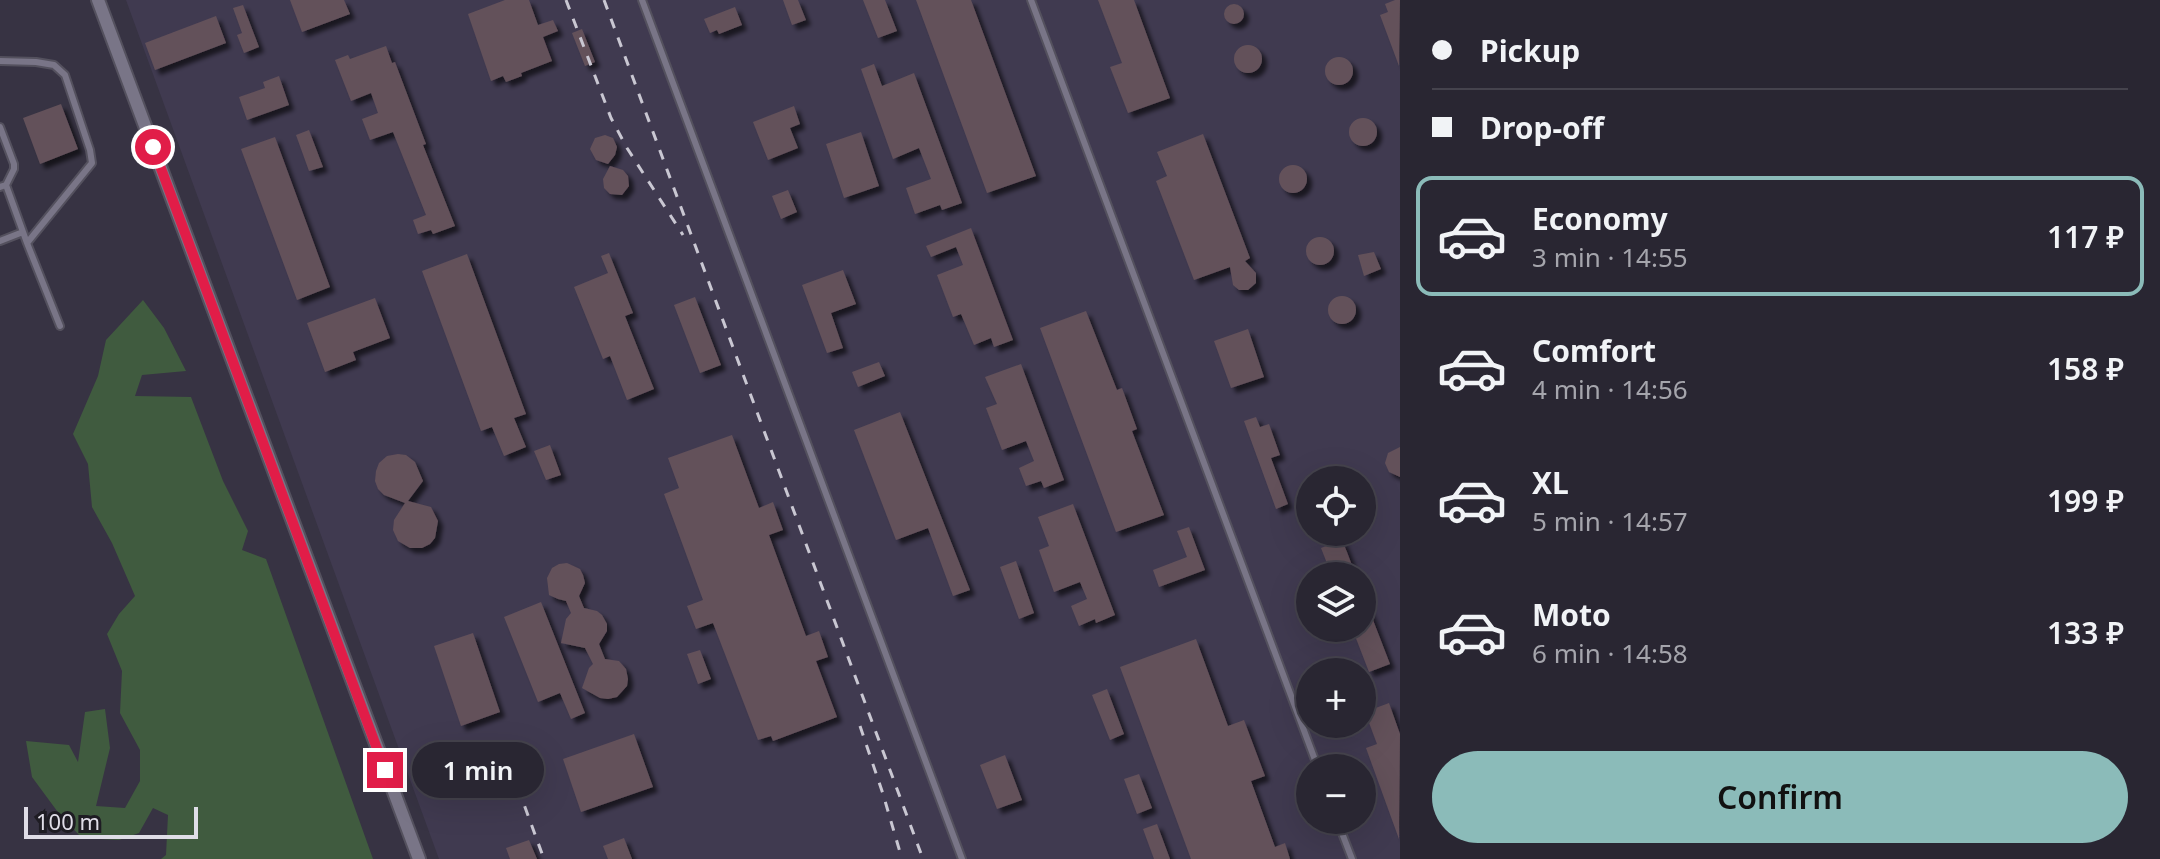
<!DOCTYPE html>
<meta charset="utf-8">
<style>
body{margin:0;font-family:"Noto Sans",sans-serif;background:#35323e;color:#f1f3f6;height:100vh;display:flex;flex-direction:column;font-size:30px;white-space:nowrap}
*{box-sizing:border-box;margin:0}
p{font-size:26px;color:#a5a5ac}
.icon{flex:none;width:44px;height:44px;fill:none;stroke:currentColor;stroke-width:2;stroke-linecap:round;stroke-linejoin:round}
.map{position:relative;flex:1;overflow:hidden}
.details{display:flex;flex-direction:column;background:#292632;width:760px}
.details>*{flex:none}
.top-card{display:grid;align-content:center;height:176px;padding:0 32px;background:#292632}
.buttons{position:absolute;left:1296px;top:466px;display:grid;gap:16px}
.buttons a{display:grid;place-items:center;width:80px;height:80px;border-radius:50%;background:#292632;box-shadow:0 8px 32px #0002,0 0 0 2px #45434d;font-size:40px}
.scale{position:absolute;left:24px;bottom:20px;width:174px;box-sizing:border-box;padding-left:8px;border:4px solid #dfdde7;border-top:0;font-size:22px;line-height:28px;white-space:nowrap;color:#dfdde7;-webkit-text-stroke:6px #1e1c23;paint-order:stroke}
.end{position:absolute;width:36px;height:36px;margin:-18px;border:10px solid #e11d48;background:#fff;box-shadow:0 0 0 4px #fff}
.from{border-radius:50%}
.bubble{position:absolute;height:56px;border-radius:28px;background:#292632;box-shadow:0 8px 32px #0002,0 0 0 2px #45434d;font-size:26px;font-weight:600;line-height:56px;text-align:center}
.top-card b{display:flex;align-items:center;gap:28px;height:76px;font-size:30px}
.top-card b+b{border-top:2px solid #45434d}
.top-card i{width:20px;height:20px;background:#f1f3f6}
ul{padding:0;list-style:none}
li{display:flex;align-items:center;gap:24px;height:120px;margin:0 16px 12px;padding:0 16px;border:4px solid transparent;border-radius:16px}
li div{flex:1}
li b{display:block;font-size:30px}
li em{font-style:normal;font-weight:600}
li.active{border-color:#8bbbb9}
li>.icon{width:72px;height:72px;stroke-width:1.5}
.cta{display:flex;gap:16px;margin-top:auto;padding:16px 32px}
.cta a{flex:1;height:92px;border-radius:48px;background:#8bbbb9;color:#111;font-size:32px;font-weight:600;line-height:92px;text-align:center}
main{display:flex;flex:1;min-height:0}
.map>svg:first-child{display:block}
.built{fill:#403a50;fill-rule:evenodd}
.green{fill:#405b3f}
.building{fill:#63515a;filter:url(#shadow)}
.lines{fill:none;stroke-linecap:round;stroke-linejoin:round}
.lane-casing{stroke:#54515e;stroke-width:10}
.street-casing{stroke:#54515e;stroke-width:16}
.lane{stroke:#797587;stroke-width:6}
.street{stroke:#797587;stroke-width:12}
.rail{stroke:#c9c7d2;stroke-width:3;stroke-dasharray:10 10;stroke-linecap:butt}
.route{stroke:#e11d48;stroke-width:10}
</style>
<main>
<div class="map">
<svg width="1400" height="859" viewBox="0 0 1400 859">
<defs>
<filter id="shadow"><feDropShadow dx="5" dy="5" stdDeviation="2" flood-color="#0009"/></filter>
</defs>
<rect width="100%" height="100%" fill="#373343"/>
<path class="built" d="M126,0H1400V859H439ZM1310,480H1362V532H1310ZM1310,576H1362V628H1310ZM1310,672H1362V724H1310ZM1310,768H1362V820H1310Z"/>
<path class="green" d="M143,300L164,328L186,371L142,375L135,396L191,397L223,481L248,531L242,550L266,559L373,859H161L166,855L168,815L153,808L139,833L119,840L82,838L60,815L32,777L26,741L69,745L78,762L85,712L105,709L110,748L96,806L125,808L140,781V750L120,713L122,671L107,634L119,614L135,596L112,543L92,507L88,464L73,434L98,376L106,340Z"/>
<path class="building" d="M290,0H344L350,14L302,32Z
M505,0H529L538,25L553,20L558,31L543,37L552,61L521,73L522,76L506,82L503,76L491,81L468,14Z
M783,0H798L806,20L792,25Z
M863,0H885L897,31L878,38Z
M916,0H971L1036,176L987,193Z
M1098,0H1134L1170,98L1128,113L1110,67L1122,63Z
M1395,0H1400L1399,66L1380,15L1388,12L1385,4Z
M1224 14a10 10 0 1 1 20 0a10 10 0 1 1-20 0Z
M243,5L259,47L244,53L237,35L242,33L233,8Z
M735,7L742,25L719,34L717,30L710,33L704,19Z
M216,16L226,43L155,70L145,43Z
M582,29L595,62L585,66L572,33Z
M1234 59a14 14 0 1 1 28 0a14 14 0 1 1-28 0Z
M386,46L392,63L395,62L426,144L423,145L455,226L433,234L431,230L418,234L413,220L426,215L393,132L370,140L362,119L378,113L371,93L351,101L335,60L348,55L350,59Z
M1325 71a14 14 0 1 1 28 0a14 14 0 1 1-28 0Z
M874,64L882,86L914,73L962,203L942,210L940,205L915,214L906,188L931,179L919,148L893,159L861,69Z
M279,76L289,105L247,120L239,97L265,88L263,82Z
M61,104L78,149L40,164L23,118Z
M794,106L800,124L790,128L798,148L768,160L753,122Z
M1349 132a14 14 0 1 1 28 0a14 14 0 1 1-28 0Z
M309,130L323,167L309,171L296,135Z
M861,132L879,186L844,198L826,144Z
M1203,134L1250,258L1245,261L1256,273V283L1248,290H1239L1233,285L1230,267L1194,280L1156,181L1167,176L1157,152Z
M605,135L613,138L617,147L615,155L608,164L596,160L590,149L595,138Z
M275,137L330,287L297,300L241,149Z
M1279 179a14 14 0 1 1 28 0a14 14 0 1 1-28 0Z
M610,166L623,170L628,176L629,186L622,195L610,194L604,188L603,179Z
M788,190L797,212L781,219L772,196Z
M971,228L1013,340L994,347L991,338L974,345L961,314L953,317L937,275L963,265L956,247L931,257L926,246Z
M1306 251a14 14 0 1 1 28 0a14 14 0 1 1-28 0Z
M1374,252L1381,269L1364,276L1358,255Z
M609,253L633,313L625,316L654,389L627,400L610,356L603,359L574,287L608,273L601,256Z
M467,254L526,414L514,418L526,447L504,456L492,427L481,431L422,271Z
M843,270L856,304L831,313L843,348L827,353L802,285Z
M1328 310a14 14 0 1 1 28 0a14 14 0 1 1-28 0Z
M695,297L721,365L700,373L674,305Z
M375,298L390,338L353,352L356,360L325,372L307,323Z
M1086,311L1117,390L1122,388L1137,429L1132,431L1164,515L1116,532L1040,328Z
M1248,329L1264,377L1231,388L1214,341Z
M879,362L885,376L858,387L852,372Z
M1021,364L1064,480L1044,488L1041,481L1026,486L1019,468L1034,461L1026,441L1002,450L986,408L997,404L985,377Z
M900,412L970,590L953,596L928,528L896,540L854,430Z
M1256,417L1260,427L1269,424L1280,455L1271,458L1288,504L1276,509L1244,421Z
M732,435L759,508L773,502L783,530L769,535L806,636L819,631L828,657L816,661L837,717L773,741L771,736L758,740L713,623L696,629L687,606L703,600L664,494L679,488L668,458Z
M550,445L561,475L546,480L534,451Z
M1400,447V477L1389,472L1385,463L1388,453Z
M398,454L406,455L415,462L423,481L408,501L431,507L438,521L435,538L430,544L422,548H410L398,541L393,530L394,520L405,503L384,495L378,489L375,481L376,471L379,463L387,456Z
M1073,504L1115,615L1096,623L1095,619L1079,626L1071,606L1087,599L1080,582L1054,592L1039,550L1049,546L1038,517Z
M1189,527L1205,570L1159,587L1153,570L1187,557L1177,531Z
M1342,540L1347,552L1356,576H1332L1321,548Z
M1016,561L1034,613L1019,619L1000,567Z
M567,563L580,569L583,575L585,583L579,596L584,608L597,611L602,615L607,624V631L599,644L605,659L619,661L626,669L628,679L627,686L617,697L608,699L600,698L582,688L589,668L593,664L585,648L561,643L566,619L571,613L566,601L558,599L549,595L547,578L552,568L559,564Z
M1363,594L1390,664L1369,672L1352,628H1362Z
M541,602L585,713L571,719L560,693L538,702L504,617Z
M473,633L500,712L461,726L434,646Z
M1196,639L1228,726L1244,720L1265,776L1251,781L1275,847L1285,843L1290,859H1191L1120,667Z
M700,650L711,679L698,684L687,654Z
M1107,689L1124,734L1110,740L1092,695Z
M1389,703L1400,734L1399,839L1366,748L1377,744L1365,712Z
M634,734L653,787L581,812L563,759Z
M1005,755L1022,800L997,809L980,765Z
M1139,774L1152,808L1137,814L1124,779Z
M1157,824L1170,859H1154L1143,829Z
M624,838L632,859H608L603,846Z
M529,840L537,859H510L506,848Z"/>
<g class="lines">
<g class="lane-casing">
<path id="lane" d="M642,0L962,859
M1031,0L1318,768
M0,61L36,62L54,65L65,75L90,150L92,163L27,243L60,326
M0,127L14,164V169L6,185L0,187
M6,185L27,243
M0,241L23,232
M1337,820L1352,859"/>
</g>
<g class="street-casing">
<path id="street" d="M98,0L419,859"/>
</g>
<use href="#lane" class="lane"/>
<use href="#street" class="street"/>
<path class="rail" d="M566,0L611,118L627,148L683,235
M604,0L923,859
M860,726L883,794L902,859
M504,750L544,859"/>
</g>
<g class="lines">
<path class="route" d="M153,147L385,770"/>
</g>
</svg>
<div class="buttons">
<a><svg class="icon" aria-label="locate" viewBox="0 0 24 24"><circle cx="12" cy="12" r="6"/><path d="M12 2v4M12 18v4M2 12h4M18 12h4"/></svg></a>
<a><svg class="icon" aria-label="layers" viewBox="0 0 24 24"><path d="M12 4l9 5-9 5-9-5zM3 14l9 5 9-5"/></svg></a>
<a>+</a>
<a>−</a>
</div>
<div class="scale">100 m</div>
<i class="end from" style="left:153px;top:147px"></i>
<i class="end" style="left:385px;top:770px"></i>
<div class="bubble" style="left:412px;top:742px;width:132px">1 min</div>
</div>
<section class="details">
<div class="top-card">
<b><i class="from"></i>Pickup</b>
<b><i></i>Drop-off</b>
</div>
<ul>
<li class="active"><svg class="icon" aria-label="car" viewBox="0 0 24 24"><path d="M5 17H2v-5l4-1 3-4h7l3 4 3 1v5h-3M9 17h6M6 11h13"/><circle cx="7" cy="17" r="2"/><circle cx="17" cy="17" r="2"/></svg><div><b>Economy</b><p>3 min · 14:55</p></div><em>117 ₽</em></li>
<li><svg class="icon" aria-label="car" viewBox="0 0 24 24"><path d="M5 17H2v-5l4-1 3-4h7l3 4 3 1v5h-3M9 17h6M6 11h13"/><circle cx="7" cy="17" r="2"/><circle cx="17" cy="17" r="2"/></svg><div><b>Comfort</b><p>4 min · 14:56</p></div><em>158 ₽</em></li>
<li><svg class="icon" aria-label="car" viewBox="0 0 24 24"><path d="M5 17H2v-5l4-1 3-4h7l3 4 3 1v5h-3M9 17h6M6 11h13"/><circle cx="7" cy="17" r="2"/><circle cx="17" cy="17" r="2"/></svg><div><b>XL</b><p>5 min · 14:57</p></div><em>199 ₽</em></li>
<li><svg class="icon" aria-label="car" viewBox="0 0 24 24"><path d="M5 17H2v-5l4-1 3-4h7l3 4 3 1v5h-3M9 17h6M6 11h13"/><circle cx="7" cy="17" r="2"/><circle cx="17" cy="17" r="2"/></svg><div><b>Moto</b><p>6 min · 14:58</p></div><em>133 ₽</em></li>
</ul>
<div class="cta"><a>Confirm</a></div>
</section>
</main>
